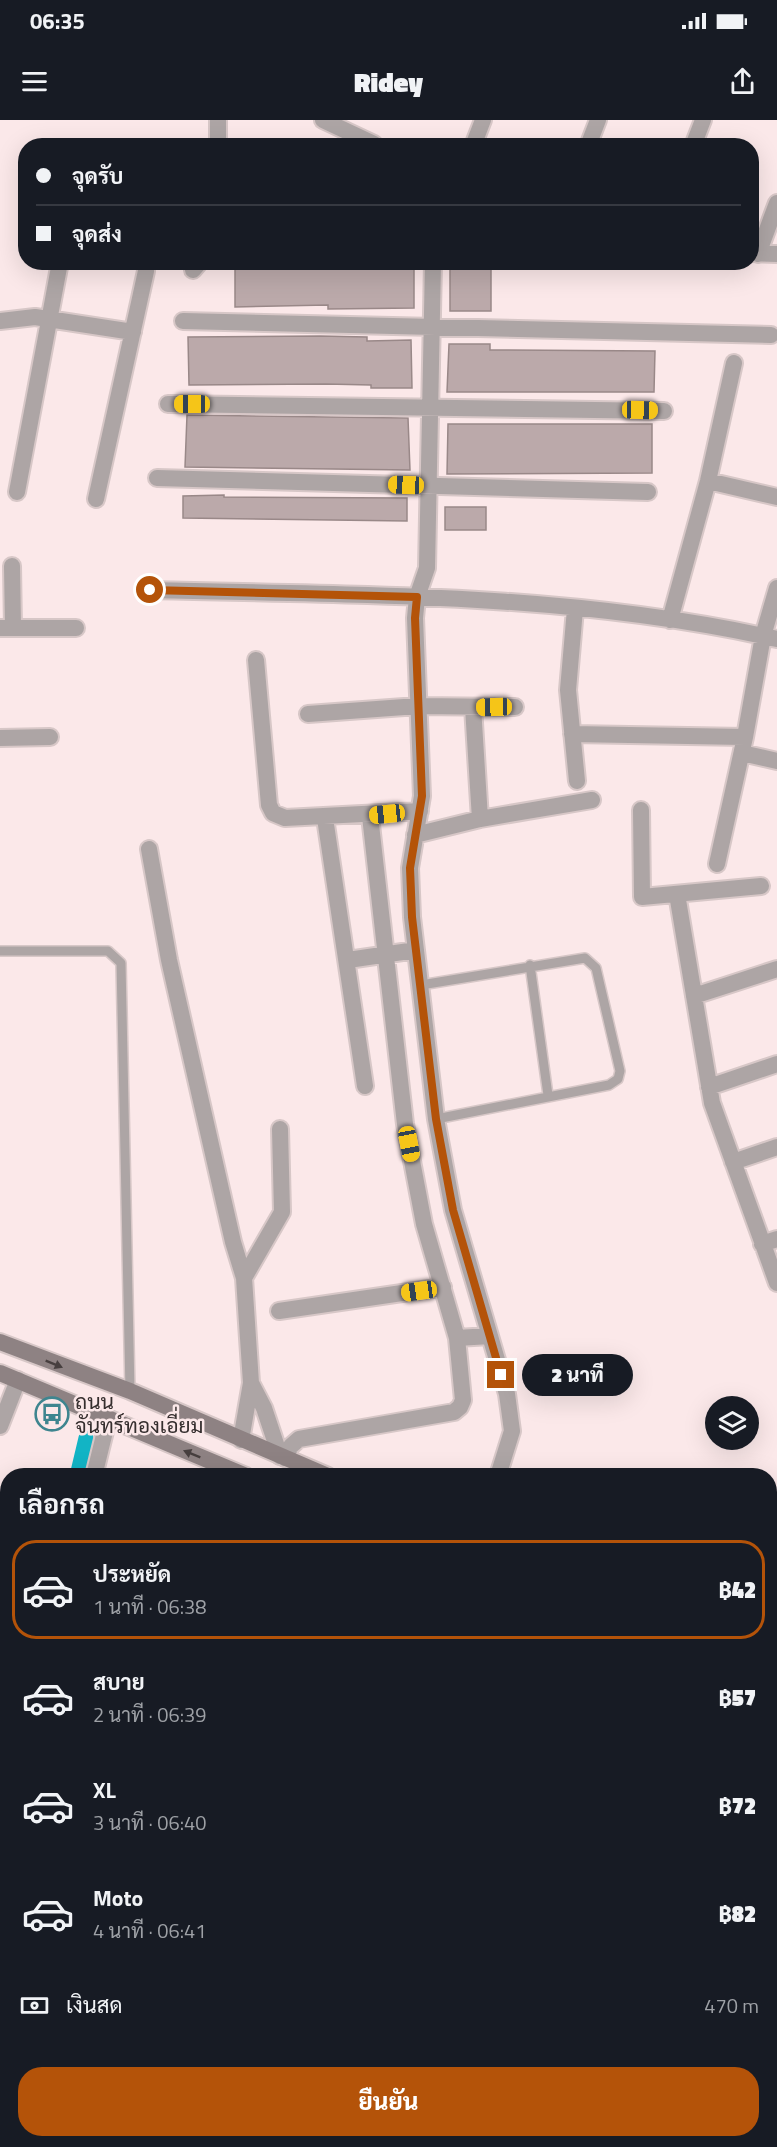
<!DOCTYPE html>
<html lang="th">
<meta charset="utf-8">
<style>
body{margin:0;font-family:"Titillium Web",Sarabun,sans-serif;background:#242831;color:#f1f3f6;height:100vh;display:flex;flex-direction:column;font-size:22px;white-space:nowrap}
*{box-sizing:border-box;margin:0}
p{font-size:20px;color:#9ea1a6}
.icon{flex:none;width:33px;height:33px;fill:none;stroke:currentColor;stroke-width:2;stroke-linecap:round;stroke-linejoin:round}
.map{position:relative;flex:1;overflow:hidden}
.sheet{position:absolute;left:0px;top:1348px;width:777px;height:680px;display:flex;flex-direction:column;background:#171b24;border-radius:24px 24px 0 0;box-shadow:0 6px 24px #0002}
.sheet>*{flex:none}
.hud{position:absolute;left:18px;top:18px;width:741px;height:132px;border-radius:24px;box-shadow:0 6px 24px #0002;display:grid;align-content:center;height:132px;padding:0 18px;background:#171b24}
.tools{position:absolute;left:705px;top:1276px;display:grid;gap:12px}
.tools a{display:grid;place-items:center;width:54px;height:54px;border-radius:50%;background:#171b24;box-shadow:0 6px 24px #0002;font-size:30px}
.end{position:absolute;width:27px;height:27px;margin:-14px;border:8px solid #b45309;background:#fff;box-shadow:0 0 0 3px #fff}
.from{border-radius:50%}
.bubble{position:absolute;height:42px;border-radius:21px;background:#171b24;box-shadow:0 6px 24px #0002;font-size:20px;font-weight:800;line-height:42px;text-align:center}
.car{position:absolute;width:18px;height:36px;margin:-18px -9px;border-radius:8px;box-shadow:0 0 4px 2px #0007;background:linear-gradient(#f5c518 24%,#345 0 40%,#f5c518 0 76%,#345 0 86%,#f5c518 0)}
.hud b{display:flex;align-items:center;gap:21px;height:57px;font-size:22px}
.hud b+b{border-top:2px solid #363941}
.hud i{width:15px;height:15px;background:#f1f3f6}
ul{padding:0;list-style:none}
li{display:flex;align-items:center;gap:18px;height:99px;margin:0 12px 9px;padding:0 6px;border:3px solid transparent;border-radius:24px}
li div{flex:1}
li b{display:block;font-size:22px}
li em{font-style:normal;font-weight:800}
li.active{border-color:#b45309}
li>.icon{width:54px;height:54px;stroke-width:1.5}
h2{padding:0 18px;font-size:27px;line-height:72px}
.pay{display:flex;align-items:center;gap:15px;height:66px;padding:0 18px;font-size:22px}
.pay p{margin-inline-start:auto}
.cta{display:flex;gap:12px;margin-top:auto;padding:12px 18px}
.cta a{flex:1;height:69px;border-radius:24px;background:#b45309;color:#fff;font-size:24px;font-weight:800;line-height:69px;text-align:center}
.status{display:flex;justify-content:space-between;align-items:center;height:42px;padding:0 30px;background:#171b24;direction:ltr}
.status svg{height:16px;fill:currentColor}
header{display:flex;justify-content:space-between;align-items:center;height:78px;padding:0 18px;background:#171b24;font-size:27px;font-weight:800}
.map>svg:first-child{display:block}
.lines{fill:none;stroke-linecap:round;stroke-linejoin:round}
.canal{stroke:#12b4c5;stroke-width:15}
.building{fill:#bba9aa;stroke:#988;stroke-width:1.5}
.service-casing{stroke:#d7c7c7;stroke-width:12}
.minor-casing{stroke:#d7c7c7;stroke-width:20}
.tertiary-casing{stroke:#d7c7c7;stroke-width:20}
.secondary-casing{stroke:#d7c7c7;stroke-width:20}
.service{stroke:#ada5a5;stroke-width:9}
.minor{stroke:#ada5a5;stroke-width:16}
.tertiary{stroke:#ada5a5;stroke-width:16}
.secondary{stroke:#8e8283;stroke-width:16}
.oneway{fill:#473f3f}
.route{stroke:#b45309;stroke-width:8}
.labels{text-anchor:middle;stroke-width:5;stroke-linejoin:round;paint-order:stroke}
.poi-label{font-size:21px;fill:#352e2e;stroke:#fbe8e9;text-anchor:start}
</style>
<div class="status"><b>06:35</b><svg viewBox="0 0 49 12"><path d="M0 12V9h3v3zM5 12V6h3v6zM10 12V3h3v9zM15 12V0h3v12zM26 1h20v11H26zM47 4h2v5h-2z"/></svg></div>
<header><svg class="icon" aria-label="menu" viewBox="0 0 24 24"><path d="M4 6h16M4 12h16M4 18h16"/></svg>Ridey<svg class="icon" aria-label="share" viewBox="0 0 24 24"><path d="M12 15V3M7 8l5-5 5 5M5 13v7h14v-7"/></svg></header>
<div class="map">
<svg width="777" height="2027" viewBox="0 0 777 2027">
<rect width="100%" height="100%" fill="#fbe8e9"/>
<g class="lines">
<path class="canal" d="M77,1356L86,1318
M0,1654L8,1625"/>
</g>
<path class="building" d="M235,142H414V188L328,189V185L235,187Z
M450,142H491V191H450Z
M320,216L367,217V221L411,220L412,268H371V265L326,264L189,265L188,217Z
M449,224H490V230L655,231L654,272H447Z
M187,295L408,298L410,350L185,347Z
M448,304H652V353L447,354Z
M224,375V377L407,378V401L183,398V376Z
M445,387H486V410H445Z"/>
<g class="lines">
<g class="service-casing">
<path id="service" d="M0,831H108L121,843L130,1271
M530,845L548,975
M421,865L585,838L596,848L620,951L618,959L609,965L436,999
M620,1355L635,1356
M770,1381L777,1379
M770,1458L777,1446"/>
</g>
<g class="minor-casing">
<path id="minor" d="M218,0V26
M323,0L374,24
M473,26L483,0
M588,26L598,0
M693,26L703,0
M752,133L777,134
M758,134L777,83
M433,142L427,448L417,477L415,498L422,676L410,748L412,797L436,999L453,1090L507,1274L512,1311L498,1356
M193,150L200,142
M0,201L35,197L133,212
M183,201L771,215
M168,284L664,291
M157,358L648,372
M708,361L777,377
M17,372L60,142
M96,379L146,151
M12,446L13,508
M150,470C359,475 572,473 777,519
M575,489L568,570L577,661
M670,500L708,361L734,243
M0,508H76
M256,540L269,685L273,693L285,698L420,691
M473,587L480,699
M308,594L418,586L515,587
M572,614L745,617
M0,618L50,617
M742,633L777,641
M641,690L642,777L761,766
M325,698L365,966
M415,715L480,699L592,680
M149,729L169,840L233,1122L244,1158L251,1263L241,1320
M717,744L745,617L763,516L777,468
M677,774L712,983L777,1163
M348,840L416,830
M694,876L777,849
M709,967L777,944
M733,1042L777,1027
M762,1124L777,1119
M244,1158L282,1092L280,1009
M279,1191L443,1167
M457,1218L490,1216
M251,1263L264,1288L280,1336
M0,1306L18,1260
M285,1338L291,1326L299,1319L454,1292L460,1287L463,1280L457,1218L424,1104L405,1004L370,696
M770,1707L777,1703
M0,1852L8,1863
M0,1981L8,1979
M98,2020L102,2027
M200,2020L203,2027
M314,2020L332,2023L337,2027
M434,2020L438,2027
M522,2020L526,2027
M748,2020L752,2027
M155,2027L167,2020"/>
</g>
<g class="tertiary-casing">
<path id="tertiary" d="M94,1356L108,1299
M0,1721L8,1694"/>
</g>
<g class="secondary-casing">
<path id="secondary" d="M0,1222L130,1271L328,1356
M0,1253L246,1356
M770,1538L777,1541
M770,1568L777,1572"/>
</g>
<use href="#service" class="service"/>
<use href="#minor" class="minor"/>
<use href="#tertiary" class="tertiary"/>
<use href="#secondary" class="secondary"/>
</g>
<defs><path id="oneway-solid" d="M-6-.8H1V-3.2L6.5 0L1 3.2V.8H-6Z" transform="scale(1.5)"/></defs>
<g class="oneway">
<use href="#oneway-solid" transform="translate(54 1244) rotate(22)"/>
<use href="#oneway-solid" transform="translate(192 1334) rotate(-158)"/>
</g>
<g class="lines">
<path class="route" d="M150,470L417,477L415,498L422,676L410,748L412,797L436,999L453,1090L501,1255"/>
</g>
<defs>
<g id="bus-ring" transform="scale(1.725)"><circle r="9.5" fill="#fbe8e9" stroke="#3e858f" stroke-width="1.5"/><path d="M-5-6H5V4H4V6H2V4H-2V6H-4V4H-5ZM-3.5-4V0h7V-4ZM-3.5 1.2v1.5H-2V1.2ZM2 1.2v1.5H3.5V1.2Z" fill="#3e858f"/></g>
</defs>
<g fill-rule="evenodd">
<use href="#bus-ring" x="52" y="1294"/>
</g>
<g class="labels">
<g class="poi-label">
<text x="75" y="1289">ถนน<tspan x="75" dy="24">จันทร์ทองเอี่ยม</tspan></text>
</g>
</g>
</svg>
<div class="tools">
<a><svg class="icon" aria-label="layers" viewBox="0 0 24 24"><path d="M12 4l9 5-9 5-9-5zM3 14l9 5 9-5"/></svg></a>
</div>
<i class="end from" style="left:150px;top:470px"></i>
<i class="end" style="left:501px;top:1255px"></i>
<div class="bubble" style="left:522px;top:1234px;width:111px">2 นาที</div>
<i class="car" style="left:192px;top:284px;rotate:270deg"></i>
<i class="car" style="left:640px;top:290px;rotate:91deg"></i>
<i class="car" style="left:406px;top:365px;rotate:272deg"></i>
<i class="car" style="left:494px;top:587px;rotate:269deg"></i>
<i class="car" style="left:387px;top:694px;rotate:264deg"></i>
<i class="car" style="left:409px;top:1024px;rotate:169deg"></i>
<i class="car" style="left:419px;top:1171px;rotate:262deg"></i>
<div class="hud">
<b><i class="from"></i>จุดรับ</b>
<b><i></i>จุดส่ง</b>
</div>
<section class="sheet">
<h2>เลือกรถ</h2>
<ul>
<li class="active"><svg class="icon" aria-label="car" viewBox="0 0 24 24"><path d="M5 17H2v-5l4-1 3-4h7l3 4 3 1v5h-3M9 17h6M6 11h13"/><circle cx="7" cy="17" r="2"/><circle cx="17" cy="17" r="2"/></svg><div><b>ประหยัด</b><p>1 นาที · 06:38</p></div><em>฿42</em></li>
<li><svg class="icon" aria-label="car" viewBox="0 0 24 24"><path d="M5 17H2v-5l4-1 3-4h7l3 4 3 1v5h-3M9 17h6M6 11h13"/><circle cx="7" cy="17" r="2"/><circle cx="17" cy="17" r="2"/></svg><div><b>สบาย</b><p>2 นาที · 06:39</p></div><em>฿57</em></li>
<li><svg class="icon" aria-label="car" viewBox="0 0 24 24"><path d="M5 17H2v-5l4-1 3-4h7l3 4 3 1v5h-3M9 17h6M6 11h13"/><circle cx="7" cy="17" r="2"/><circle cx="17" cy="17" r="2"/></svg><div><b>XL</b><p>3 นาที · 06:40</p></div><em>฿72</em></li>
<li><svg class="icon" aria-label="car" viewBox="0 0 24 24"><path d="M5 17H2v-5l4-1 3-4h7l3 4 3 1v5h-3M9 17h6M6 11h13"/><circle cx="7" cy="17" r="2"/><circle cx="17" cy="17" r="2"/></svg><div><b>Moto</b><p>4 นาที · 06:41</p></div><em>฿82</em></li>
</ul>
<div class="pay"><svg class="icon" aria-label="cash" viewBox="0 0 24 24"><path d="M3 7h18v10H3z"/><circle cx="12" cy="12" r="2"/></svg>เงินสด<p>470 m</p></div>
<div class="cta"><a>ยืนยัน</a></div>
</section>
</div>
